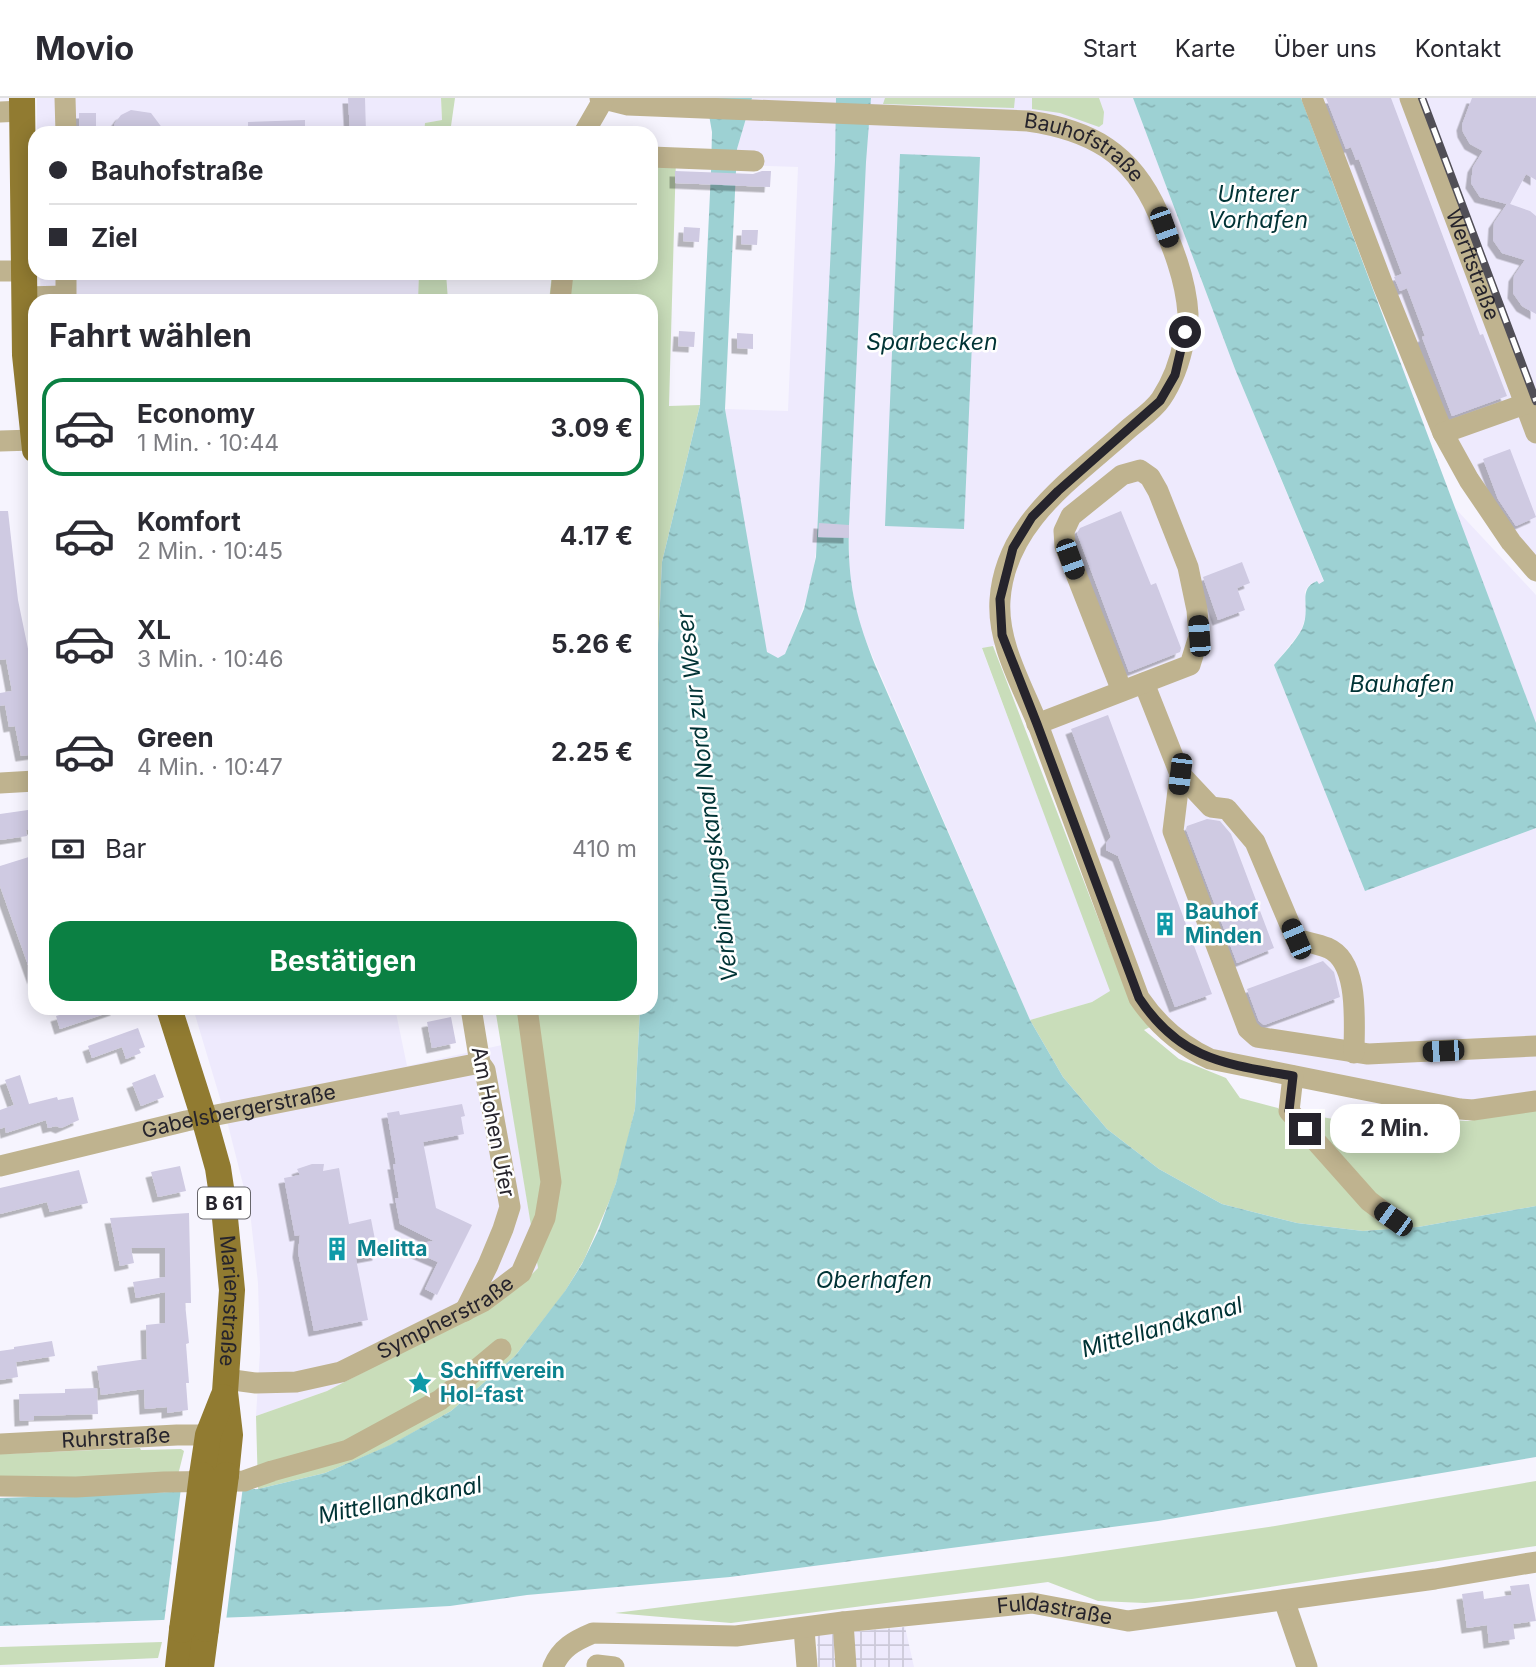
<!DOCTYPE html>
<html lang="de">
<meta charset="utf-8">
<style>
body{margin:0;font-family:Inter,sans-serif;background:#f2f2f3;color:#2b2b33;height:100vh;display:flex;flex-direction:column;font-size:26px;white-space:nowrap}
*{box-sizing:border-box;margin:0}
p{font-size:23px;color:#7c7c81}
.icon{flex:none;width:38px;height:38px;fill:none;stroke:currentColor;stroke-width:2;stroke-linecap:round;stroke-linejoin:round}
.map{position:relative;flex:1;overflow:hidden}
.details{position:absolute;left:28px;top:196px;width:630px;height:721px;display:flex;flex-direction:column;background:#fff;border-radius:21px;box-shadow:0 4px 18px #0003}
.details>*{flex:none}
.hud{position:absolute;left:28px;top:28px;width:630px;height:154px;border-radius:21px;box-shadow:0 4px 18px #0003;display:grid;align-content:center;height:154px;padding:0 21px;background:#fff}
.end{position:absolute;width:32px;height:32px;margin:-16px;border:9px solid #26242c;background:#fff;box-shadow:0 0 0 4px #fff}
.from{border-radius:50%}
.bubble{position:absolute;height:49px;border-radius:21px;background:#fff;box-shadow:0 4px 18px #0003;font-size:23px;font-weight:700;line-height:49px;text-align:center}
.car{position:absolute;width:21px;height:42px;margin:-21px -10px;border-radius:9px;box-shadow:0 0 5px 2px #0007;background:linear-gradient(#222 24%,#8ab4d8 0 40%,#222 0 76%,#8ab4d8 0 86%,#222 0)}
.hud b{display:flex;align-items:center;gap:24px;height:66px;font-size:26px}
.hud b+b{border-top:2px solid #e1e1e2}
.hud i{width:18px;height:18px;background:#2b2b33}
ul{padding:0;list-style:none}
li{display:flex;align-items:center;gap:21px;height:98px;margin:0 14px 10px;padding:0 7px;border:4px solid transparent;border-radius:21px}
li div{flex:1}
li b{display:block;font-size:26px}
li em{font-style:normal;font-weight:700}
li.on{border-color:#0b8043}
li>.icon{width:63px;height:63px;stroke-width:1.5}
h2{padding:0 21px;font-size:32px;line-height:84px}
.pay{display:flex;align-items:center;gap:18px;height:77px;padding:0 21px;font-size:26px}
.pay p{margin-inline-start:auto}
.cta{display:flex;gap:14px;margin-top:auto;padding:14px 21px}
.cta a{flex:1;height:80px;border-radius:21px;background:#0b8043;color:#fff;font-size:28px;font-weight:700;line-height:80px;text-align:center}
header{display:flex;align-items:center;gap:42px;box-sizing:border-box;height:98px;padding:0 35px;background:#fff;border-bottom:2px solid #e1e1e2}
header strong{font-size:33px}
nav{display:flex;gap:38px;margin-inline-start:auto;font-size:24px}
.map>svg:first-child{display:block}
.built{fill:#eeeafd}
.industrial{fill:url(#industrial-grid)}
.green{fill:#c9ddba}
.water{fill:url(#water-ripples)}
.pier{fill:#f6f4fe}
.building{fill:#cfcae2;filter:url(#shadow)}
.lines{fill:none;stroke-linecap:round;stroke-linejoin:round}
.minor{stroke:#bfb38f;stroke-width:21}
.major{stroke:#917b31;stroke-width:26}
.rail-casing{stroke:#514f57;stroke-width:8}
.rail{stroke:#fff;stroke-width:5;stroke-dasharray:16;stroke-linecap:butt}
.major-bridge{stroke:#917b31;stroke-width:26}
.route{stroke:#26242c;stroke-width:9}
.labels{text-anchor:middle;stroke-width:5;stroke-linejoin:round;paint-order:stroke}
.shield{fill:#fff;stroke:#67666b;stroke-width:2}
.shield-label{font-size:19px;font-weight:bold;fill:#26242c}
.street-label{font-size:21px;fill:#26242c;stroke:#fff}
.culture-label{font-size:21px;font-weight:bold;fill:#0d838f;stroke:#fff;text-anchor:start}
.water-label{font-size:23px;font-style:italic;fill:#003335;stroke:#fff}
</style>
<header>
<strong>Movio</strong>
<nav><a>Start</a><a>Karte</a><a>Über uns</a><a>Kontakt</a></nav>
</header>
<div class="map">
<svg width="1536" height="1569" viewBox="0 0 1536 1569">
<defs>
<pattern id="industrial-grid" width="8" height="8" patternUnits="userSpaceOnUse" patternTransform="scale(1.75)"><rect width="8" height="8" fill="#eeeafd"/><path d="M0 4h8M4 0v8" fill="none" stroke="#ccc9d9"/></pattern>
<pattern id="water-ripples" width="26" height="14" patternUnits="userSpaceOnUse" patternTransform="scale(1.75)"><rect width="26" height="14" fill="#9dd1d3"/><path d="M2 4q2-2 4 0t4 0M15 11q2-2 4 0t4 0" fill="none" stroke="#87b3b5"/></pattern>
<filter id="shadow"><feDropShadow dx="-5.5" dy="5.5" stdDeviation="0" flood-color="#0004"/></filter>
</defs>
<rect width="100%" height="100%" fill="#f6f4fe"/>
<path class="built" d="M37,0H441L442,22L425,25L424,35H37Z
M752,0H836V23L867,48L871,0H1133L1235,271L1324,484L1319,486L1317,483L1309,487L1305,493L1306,517L1301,533L1274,567L1366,792L1536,730V993L1473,1003L1460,1001L1297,972L1193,947L1158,913L1147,893L1010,542L982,551L1111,893L1092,904L1030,922L860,529L849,476V433L819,432L811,488L790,545L785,557L778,560L770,557L765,550L725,311L788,313L798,69L737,67V51Z
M1321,0H1536V481L1460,375Z
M40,175H419L418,203H41Z
M1454,409L1536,497V625L1466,441Z
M193,910H395L407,968L502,947L538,1170L519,1189L462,1225L327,1293L256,1318L260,1254L258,1185L250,1114L228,1027Z"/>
<path class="industrial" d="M905,1529L914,1569H818L817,1537Z"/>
<path class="green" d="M441,0H455L450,35H424L425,25L442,22Z
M885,0H1015L1014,10L883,6Z
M1032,0H1099L1104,14L1103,26L1099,29L1060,15L1032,11Z
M651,58L676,60L669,308L700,307L662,464L651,690V203H549L552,175H651Z
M419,175H446L448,203H418Z
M993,548L1110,851L1150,929L1144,932L1179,961L1226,980L1240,1000L1278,1010L1326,1069L1376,1113L1402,1112L1381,1104L1298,1015L1410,1034L1429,1021L1468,1023L1536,1011V1108L1418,1129L1363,1133L1297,1125L1222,1106L1159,1071L1107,1031L1063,979L1030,922L1092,904L1110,893L982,550Z
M495,910H640L635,1011L621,1070L612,1097L584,1162L564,1195L515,1258L451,1313L391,1347L325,1375L258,1391L256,1318L327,1293L402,1254L519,1189L538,1170Z
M140,1350L141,1352L181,1351L184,1353L178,1377L0,1383V1356Z
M1536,1383V1448L1192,1501L1145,1505L1098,1503L1048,1484L731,1525L615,1515L1062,1459L1275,1428Z
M162,1544L158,1560L0,1567V1549Z"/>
<path class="water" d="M706,0H752L737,51L725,311L767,554L778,560L785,556L804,511L816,459L835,63L836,0H871L866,64L849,427C847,483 855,517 876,569L1030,922L1063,979L1107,1031L1159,1071L1222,1106L1297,1125L1363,1133L1418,1129L1536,1108V1359L1158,1423L730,1479L527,1497L450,1508L267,1518L0,1528V1400L258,1391L325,1375L390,1347L451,1313L515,1258L565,1193L582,1166L599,1131L616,1085L635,1011L640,910H651V690L662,464L700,307L711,74L712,34Z
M1133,0H1301L1536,625V730L1365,793L1274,567C1283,556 1295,544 1302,531C1312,509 1296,492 1317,483L1319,486L1324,483L1235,271Z
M900,56L980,59L964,431L885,428Z"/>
<path class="pier" d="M243,1388L226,1523L164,1525L181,1390Z"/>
<path class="building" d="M348,0H365L366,35H350Z
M1326,0H1391L1480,237L1483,236L1507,298L1452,318L1422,239L1425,238L1407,190L1400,193L1394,179L1402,176L1359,61L1356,62L1351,49L1346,51Z
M1472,0H1536V82L1526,76L1510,106L1530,113L1536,118V216L1522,208L1513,195L1514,178L1525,162L1502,155L1493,142L1494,125L1507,106L1480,99L1471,85L1473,69L1483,53L1470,46L1463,34L1462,27Z
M131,12L151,15L166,35H112L115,25L121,17Z
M79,15H96V32H79Z
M305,22V35H248V24Z
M675,73L753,76L762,73H771L770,89L675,85Z
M684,129L700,130L699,144L683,143Z
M742,132H758L757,147L741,146Z
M679,233L695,234L694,249L678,248Z
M737,235L753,236V251L737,250Z
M1510,351L1536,419L1516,428L1498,401L1483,361Z
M0,413H8L18,502L35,585V656L21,658L15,628L9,629L5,607L0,608V595L12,593L6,561L0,562Z
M1121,413L1151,487L1156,485L1181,550L1180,554L1129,574L1077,435L1080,430Z
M819,425L849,427V440L818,439Z
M1242,464L1250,485L1237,490L1245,512L1218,522L1203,479Z
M1108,617L1212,896L1175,909L1118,758L1106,752V745L1111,739L1071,631Z
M35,711V731L26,732L27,738L0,742V716Z
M1207,721L1220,723L1231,736L1274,850L1237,865L1186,731L1187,728Z
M32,758L35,773L28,775L35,793L33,881L0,788V768Z
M1323,863L1334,874L1340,899L1264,927L1259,923L1247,891Z
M73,910H116V912L60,931L56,918L73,913Z
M451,919L456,945L432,950L427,924Z
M138,930L145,949L139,951L141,955L126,961L122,949L92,960L88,948Z
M155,976L164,999L141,1008L132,985Z
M20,977L29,1006L57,999L58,1002L73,999L79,1022L61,1030L56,1028L48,1030L46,1022L6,1035L5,1029L0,1031V1012L14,1007L5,982Z
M462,1006L465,1018L461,1019L464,1036L423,1044L436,1110L472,1127L437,1197L425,1191L438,1164L401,1148L434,1143L400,1126L395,1100H399L393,1066H396L387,1015L399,1013L400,1017Z
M312,1066H324L323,1073L339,1070L349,1126L371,1121L378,1157L356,1161L368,1222L314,1233L298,1154L300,1137L295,1138L284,1080L300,1077L297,1071Z
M180,1068L186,1093L158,1099L151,1074Z
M79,1072L88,1105L50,1114L47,1104L0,1116V1090Z
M189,1115L191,1205H185L189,1245L186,1246L189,1285H186L188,1312L167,1315V1309L145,1311L144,1291L101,1297L97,1268L147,1261L146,1227L165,1225V1194L136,1200L133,1184L165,1179V1150H131L134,1165L120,1168L110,1120Z
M52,1243L55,1258L16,1264L18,1279L0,1282V1253L14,1251V1249Z
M97,1290L98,1316L34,1318V1322L20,1323L19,1296L65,1295V1291Z
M1529,1486L1536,1523L1513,1526L1515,1541L1489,1545L1487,1527L1467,1530L1462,1496L1483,1493L1484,1501L1512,1497L1510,1488Z"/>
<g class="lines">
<g class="minor">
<path d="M65,0L66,35"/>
<path id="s1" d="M600,0L628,7L1028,23C1091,32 1132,55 1158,115C1172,147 1186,181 1188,216C1188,225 1185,234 1184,242C1180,264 1173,283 1161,301C1153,313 1137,323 1126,333C1074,380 1005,424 1000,502C997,547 1024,590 1040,632C1073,721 1106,810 1139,900C1158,928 1180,947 1210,961L1460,1011L1473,1012L1536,1003"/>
<path d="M1312,0L1383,187L1443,335L1469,382L1511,444L1536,473"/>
<path id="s2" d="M1410,0L1536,335"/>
<path d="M0,14L22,13"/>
<path d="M584,35L603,2"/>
<path d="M651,59L754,63"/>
<path d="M0,173H24"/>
<path d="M24,199L66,198V175"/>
<path d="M560,203L563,175"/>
<path d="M1443,335L1536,302"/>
<path d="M0,343L34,342"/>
<path d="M1144,585L1180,676L1173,733L1248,931L1257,939L1368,956L1536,948"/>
<path d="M1037,626L1190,567L1199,538L1197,512L1188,469L1158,393L1150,379L1140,372L1122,377L1071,418L1064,433L1065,448L1122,593"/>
<path d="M1180,676L1211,709L1227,711L1255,744L1296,841C1306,844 1318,846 1328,850C1360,864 1354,926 1354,955"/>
<path d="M0,685L35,683"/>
<path d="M1293,978L1289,1013L1369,1103L1393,1121"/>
<path id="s3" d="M0,1068L186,1023L480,965"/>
<path d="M465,1213L488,1167L503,1131L510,1109L485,972L480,965L471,910"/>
<path id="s4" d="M226,1281L256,1285L296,1284L341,1274L484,1203L521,1175L545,1120L551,1084L527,910"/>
<path id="s5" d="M0,1346L177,1337H222"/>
<path d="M0,1388L76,1389L164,1384L244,1383L272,1373L348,1352L440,1302L501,1251"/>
<path d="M1284,1502L1307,1569"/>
<path d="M843,1524L846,1569"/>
<path d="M804,1531L807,1569"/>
<path d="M597,1567L614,1569"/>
<path id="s6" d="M553,1569C561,1550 574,1543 593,1535L736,1538L843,1524L1032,1505L1128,1523L1435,1481L1536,1464"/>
</g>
<g class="major">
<path d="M22,0L25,257L35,352"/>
<path id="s7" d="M169,910L204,1020L218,1070L224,1110L232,1192L225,1294L230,1337L226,1377"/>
<path d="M202,1377L208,1337L223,1299"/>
<path d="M178,1569L182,1532"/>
<path d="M201,1569L206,1531"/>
</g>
<g class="rail-casing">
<path id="rail" d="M1422,0L1536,303"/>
</g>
<use href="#rail" class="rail"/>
<path class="major-bridge" d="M206,1531L226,1377
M182,1532L202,1377"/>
</g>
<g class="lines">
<path class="route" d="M1185,234L1175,277L1160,303L1058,393L1032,419L1013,450L1000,501L1002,537L1037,626L1139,900C1180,962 1225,966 1293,978L1289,1013L1305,1031"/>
</g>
<defs>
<g id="building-bare" transform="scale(1.89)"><path d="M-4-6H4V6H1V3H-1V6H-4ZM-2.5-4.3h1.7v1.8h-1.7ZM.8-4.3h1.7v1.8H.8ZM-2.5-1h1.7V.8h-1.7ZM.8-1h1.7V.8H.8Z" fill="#0f9aa8" stroke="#fff" stroke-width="2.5" paint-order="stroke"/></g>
<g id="sight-bare" transform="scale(1.89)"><path d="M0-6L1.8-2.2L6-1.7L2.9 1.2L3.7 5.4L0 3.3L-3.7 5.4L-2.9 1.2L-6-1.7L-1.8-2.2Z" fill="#0f9aa8" stroke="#fff" stroke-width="2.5" paint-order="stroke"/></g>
</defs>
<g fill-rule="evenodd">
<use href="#building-bare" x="1165" y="826"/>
<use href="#building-bare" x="337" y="1151"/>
<use href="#sight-bare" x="420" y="1285"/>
</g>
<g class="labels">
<rect class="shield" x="198" y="1089.5" width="52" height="31" rx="5"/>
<g class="shield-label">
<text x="224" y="1112">B 61</text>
</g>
<g class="street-label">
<text dy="7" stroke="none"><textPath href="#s1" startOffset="492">Bauhofstraße</textPath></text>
<text dy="7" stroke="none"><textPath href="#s2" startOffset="178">Werftstraße</textPath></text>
<text dy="7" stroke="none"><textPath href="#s3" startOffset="245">Gabelsbergerstraße</textPath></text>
<text transform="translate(493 1024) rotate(79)" y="7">Am Hohen Ufer</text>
<text dy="7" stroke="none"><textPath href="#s7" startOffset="301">Marienstraße</textPath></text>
<text dy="7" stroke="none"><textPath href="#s4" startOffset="234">Sympherstraße</textPath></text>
<text dy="7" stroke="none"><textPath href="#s5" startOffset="116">Ruhrstraße</textPath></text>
<text dy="7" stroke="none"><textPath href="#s6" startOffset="518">Fuldastraße</textPath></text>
</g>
<g class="culture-label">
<text x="1185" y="821">Bauhof<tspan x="1185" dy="24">Minden</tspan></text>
<text x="357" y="1158">Melitta</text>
<text x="440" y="1280">Schiffverein<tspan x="440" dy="24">Hol-fast</tspan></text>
</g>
<g class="water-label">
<text x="1258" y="104">Unterer<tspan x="1258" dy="26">Vorhafen</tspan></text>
<text x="932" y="252">Sparbecken</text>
<text x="1402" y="594">Bauhafen</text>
<text transform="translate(707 698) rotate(-97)" y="8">Verbindungskanal Nord zur Weser</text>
<text x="874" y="1190">Oberhafen</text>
<text transform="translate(1162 1229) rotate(-16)" y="8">Mittellandkanal</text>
<text transform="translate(400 1402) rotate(-11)" y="8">Mittellandkanal</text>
</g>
</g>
</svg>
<i class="end from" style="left:1185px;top:234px"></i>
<i class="end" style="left:1305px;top:1031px"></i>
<div class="bubble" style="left:1330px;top:1006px;width:130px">2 Min.</div>
<i class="car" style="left:1164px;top:129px;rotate:160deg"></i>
<i class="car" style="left:1070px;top:461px;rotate:160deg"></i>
<i class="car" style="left:1199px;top:538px;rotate:356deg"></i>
<i class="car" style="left:1180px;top:676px;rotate:187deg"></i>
<i class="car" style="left:1296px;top:841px;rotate:337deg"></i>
<i class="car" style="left:1443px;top:953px;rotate:267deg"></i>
<i class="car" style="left:1393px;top:1121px;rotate:306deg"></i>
<div class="hud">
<b><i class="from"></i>Bauhofstraße</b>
<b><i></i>Ziel</b>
</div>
<section class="details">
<h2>Fahrt wählen</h2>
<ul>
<li class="on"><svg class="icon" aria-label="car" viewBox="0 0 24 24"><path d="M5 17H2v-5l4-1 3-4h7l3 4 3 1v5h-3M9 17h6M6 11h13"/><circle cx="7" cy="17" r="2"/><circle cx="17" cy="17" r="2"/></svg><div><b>Economy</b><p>1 Min. · 10:44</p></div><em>3.09 €</em></li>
<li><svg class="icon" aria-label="car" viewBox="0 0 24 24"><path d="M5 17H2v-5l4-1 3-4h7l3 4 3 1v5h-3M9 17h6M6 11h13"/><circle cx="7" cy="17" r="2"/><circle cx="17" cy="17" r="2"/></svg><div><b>Komfort</b><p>2 Min. · 10:45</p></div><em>4.17 €</em></li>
<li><svg class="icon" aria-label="car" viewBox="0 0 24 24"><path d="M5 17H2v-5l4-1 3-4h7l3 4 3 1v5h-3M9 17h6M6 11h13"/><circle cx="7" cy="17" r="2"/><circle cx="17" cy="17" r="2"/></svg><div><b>XL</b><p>3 Min. · 10:46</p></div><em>5.26 €</em></li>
<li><svg class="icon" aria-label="car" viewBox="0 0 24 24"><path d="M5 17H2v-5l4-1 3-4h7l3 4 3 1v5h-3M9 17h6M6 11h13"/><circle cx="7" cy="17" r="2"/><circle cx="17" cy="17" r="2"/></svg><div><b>Green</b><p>4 Min. · 10:47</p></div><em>2.25 €</em></li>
</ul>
<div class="pay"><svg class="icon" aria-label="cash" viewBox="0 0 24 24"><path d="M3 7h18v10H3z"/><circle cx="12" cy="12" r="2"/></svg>Bar<p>410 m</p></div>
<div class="cta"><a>Bestätigen</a></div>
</section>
</div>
